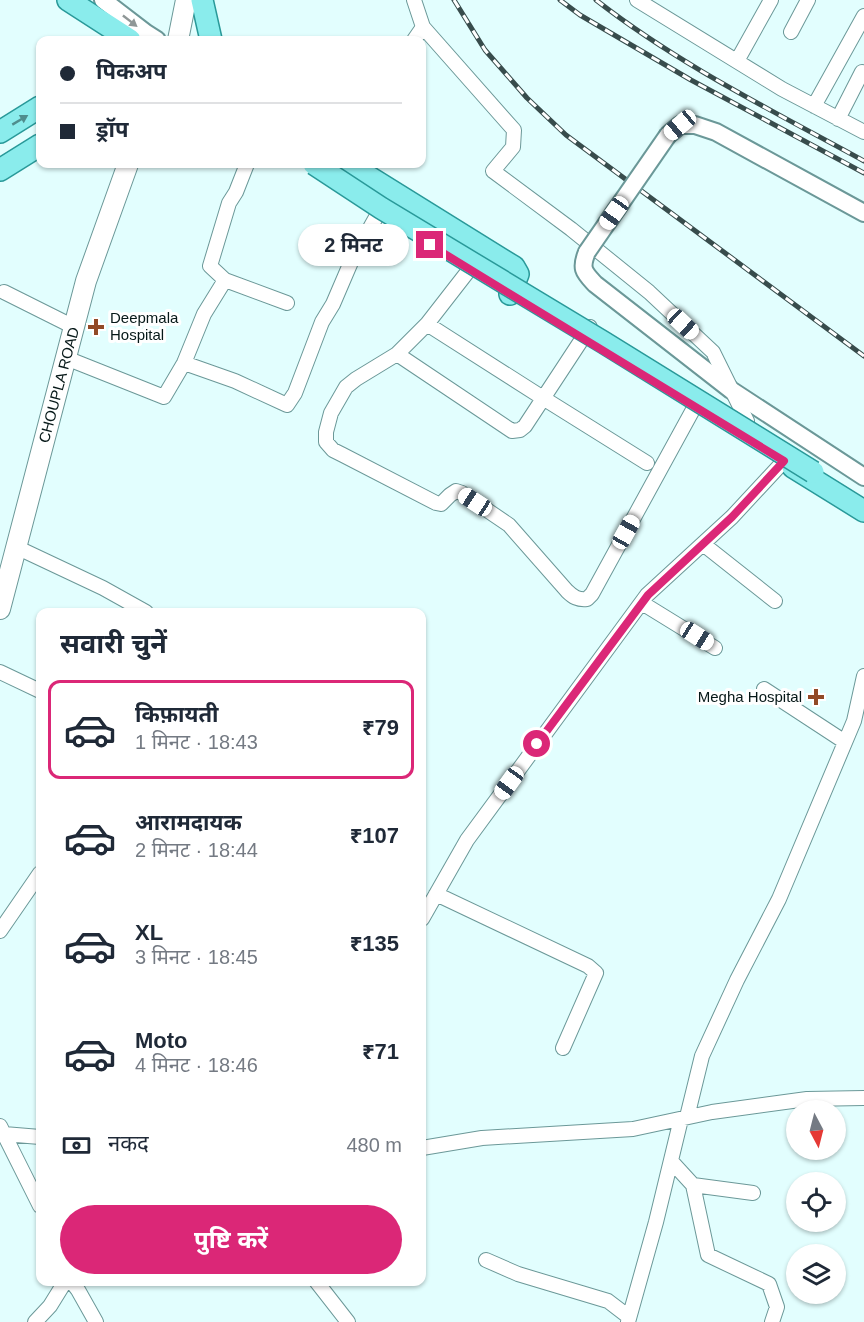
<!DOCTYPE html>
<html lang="hi">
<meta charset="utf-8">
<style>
body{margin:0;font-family:Helvetica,"Noto Sans Devanagari",sans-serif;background:#f2f2f3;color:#1f2937;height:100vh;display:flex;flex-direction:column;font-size:22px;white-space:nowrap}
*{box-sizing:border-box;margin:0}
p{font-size:20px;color:#747a83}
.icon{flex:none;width:33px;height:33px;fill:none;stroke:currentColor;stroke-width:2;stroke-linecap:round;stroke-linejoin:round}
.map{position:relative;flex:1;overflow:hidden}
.drawer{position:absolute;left:36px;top:608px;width:390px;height:678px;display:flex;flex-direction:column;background:#fff;border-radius:12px;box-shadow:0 2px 4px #0004}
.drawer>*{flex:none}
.banner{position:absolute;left:36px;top:36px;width:390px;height:132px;border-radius:12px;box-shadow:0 2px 4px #0004;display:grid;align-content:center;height:132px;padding:0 24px;background:#fff}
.needle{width:39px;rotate:173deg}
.fabs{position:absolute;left:786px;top:1100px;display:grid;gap:12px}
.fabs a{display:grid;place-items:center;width:60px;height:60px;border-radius:50%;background:#fff;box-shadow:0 2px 4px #0004;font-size:30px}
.end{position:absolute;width:27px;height:27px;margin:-14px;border:8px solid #db2777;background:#fff;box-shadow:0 0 0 3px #fff}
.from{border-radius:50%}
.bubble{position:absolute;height:42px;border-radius:21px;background:#fff;box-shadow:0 2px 4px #0004;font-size:20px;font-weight:700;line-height:42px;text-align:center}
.car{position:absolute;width:18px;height:36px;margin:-18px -9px;border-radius:8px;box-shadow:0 0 4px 2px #0007;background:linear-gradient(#fff 24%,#345 0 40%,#fff 0 76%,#345 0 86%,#fff 0)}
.banner b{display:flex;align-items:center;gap:21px;height:57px;font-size:22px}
.banner b+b{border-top:2px solid #e0e1e3}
.banner i{width:15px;height:15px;background:#1f2937}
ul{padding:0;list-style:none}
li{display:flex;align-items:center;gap:18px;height:99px;margin:0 12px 9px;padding:0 12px;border:3px solid transparent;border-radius:12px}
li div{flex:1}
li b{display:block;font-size:22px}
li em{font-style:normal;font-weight:700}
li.on{border-color:#db2777}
li>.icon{width:54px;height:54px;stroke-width:1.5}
h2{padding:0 24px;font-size:27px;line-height:72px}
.pay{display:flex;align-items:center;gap:15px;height:66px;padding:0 24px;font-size:22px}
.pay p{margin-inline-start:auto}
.button{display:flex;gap:12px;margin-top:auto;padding:12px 24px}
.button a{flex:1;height:69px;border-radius:36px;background:#db2777;color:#fff;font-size:24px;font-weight:700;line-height:69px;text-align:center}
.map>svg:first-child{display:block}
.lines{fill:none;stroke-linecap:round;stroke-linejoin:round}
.minor-casing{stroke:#6b9898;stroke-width:16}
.tertiary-casing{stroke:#6b9898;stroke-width:20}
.secondary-casing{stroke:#6b9898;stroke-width:22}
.primary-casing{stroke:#299999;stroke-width:24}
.minor{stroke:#fff;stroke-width:14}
.tertiary{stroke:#fff;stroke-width:16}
.secondary{stroke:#fff;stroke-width:20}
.primary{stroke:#8aecec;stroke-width:21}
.rail-casing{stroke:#384c4c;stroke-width:5}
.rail{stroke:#fff;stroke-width:3;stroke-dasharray:9;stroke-linecap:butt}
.tertiary-bridge-casing{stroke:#6b9898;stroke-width:20;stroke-linecap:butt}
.primary-bridge-casing{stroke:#299999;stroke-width:24;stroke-linecap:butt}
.tertiary-bridge{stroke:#fff;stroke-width:16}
.primary-bridge{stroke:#8aecec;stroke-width:21}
.oneway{fill:#8f9797}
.oneway2{fill:#4f8d8d}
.route{stroke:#db2777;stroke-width:8}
.poi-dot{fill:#924a27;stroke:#fff;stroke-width:2}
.labels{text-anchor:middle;stroke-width:6;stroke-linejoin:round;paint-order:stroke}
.poi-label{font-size:15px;fill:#061818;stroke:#fff;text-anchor:start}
.street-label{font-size:15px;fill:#061818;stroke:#fff}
</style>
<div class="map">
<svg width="864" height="1322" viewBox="0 0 864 1322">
<rect width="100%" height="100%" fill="#e2fefe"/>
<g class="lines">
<g class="minor-casing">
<path id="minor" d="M637,0L782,89L864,132
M423,27L514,130L513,147L493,171L571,229L649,292L713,352L747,421
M791,32L808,0
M414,40L423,27L414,0
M737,61L771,0
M814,106L864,16
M838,119L862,72L864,73
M247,164L236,192L229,203L210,266L225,280L287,303
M469,270L427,324L397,354L356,379L346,387L331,413L326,432V442L333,450L343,455L436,503L441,504L450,495L456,491L462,493L509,525L567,591C573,597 578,600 587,599L592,594L695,406
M4,292L74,327
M427,324L543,398L647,463
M397,354L512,431L520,430L525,426L590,327
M66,358L164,397L184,363L204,314L225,280
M184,363L235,381L287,405L295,393L322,322L333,304L351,262L379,212
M703,544L775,601
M16,547L103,588L146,612
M642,603L715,648
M0,672L40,691
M764,689L845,742
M436,894L588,966L596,973L563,1048
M422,919L467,840L647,595L732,517L784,461
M0,931L40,873
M687,1117L702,1056L737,980L779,899L854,721L864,676
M0,1126L40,1206
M4,1134L40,1137
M422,1148L482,1138L633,1129L712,1112L807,1099L864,1098
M671,1161L693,1185L753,1193
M693,1185L708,1255L769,1284L777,1307L772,1322
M486,1260L518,1274L608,1301L629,1317
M71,1281L78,1290L96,1322
M316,1281L348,1322
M35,1322L50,1306L63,1285V1281
M628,1322L656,1222L681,1119"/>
</g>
<g class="tertiary-casing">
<path id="tertiary" d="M103,0L146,33L157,40
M668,135L680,125H695L716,132L864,213
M587,252C580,269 584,272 595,284L731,390L864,477"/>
</g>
<g class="secondary-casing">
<path id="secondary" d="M178,40L186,0
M0,609L86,281L128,164"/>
</g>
<g class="primary-casing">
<path id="primary" d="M68,0L130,40
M202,0L211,40
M0,132L40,107
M348,164L514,267L518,274L510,294
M0,170L40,145
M793,467L864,511"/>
</g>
<use href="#minor" class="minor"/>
<use href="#tertiary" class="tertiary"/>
<use href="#secondary" class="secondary"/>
<use href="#primary" class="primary"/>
<g class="rail-casing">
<path id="rail" d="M454,0L485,50L527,98L566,135L864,356
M560,0L580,15L691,80L864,173
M596,0C678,64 773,111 864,161"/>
</g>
<use href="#rail" class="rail"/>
<g class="tertiary-bridge-casing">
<path id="tertiary-bridge" d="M587,252L668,135"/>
</g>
<g class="primary-bridge-casing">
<path id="primary-bridge" d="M314,164L381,208L603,342L813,472"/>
</g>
<use href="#tertiary-bridge" class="tertiary-bridge"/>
<use href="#primary-bridge" class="primary-bridge"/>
</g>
<defs><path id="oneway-solid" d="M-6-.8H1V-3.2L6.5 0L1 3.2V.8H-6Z" transform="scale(1.5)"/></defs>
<use class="oneway" href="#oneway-solid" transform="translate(130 21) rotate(38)"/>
<use class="oneway2" href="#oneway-solid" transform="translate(20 120) rotate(-31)"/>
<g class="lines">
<path class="route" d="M430,245L784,461L732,517L648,595L537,744"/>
</g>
<g class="poi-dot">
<path d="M93 318h6v6h6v6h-6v6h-6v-6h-6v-6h6z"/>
<path d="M813 688h6v6h6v6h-6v6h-6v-6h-6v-6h6z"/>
</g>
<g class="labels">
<g class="poi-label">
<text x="110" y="323">Deepmala<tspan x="110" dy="17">Hospital</tspan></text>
<text x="802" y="702" text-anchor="end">Megha Hospital</text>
</g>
<g class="street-label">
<text transform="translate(59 385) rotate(-75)" y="5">CHOUPLA ROAD</text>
</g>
</g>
</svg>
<div class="fabs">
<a><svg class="needle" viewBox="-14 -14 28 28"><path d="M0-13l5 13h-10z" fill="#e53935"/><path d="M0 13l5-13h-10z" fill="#747a83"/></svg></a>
<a><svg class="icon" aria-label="locate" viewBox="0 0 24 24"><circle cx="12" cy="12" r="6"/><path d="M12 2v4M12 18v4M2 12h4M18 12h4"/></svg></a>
<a><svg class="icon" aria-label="layers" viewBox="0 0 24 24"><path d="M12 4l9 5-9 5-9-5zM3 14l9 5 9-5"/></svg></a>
</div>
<i class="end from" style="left:537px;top:744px"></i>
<i class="end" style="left:430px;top:245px"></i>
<div class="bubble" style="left:298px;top:224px;width:111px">2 मिनट</div>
<i class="car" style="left:680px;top:125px;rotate:230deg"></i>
<i class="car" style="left:614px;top:213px;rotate:215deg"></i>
<i class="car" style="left:683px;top:324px;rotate:133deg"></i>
<i class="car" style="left:475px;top:502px;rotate:303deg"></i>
<i class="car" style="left:626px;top:532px;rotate:29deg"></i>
<i class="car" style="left:697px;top:636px;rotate:122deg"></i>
<i class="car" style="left:509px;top:783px;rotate:216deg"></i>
<div class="banner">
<b><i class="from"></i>पिकअप</b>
<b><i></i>ड्रॉप</b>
</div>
<section class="drawer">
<h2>सवारी चुनें</h2>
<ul>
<li class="on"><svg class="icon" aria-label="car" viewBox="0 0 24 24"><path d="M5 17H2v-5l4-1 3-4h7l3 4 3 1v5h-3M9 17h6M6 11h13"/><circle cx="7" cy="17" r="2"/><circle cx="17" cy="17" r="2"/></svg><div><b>किफ़ायती</b><p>1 मिनट · 18:43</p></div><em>₹79</em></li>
<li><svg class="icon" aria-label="car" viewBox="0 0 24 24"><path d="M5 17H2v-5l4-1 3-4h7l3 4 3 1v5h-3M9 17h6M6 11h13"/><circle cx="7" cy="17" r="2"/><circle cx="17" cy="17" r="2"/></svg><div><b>आरामदायक</b><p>2 मिनट · 18:44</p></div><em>₹107</em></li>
<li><svg class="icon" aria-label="car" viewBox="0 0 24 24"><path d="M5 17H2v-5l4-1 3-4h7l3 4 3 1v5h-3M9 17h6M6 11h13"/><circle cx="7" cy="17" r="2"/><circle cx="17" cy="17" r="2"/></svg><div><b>XL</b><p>3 मिनट · 18:45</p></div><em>₹135</em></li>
<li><svg class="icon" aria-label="car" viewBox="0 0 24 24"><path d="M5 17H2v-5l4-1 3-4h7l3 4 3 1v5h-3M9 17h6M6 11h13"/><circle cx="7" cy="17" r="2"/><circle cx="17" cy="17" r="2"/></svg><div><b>Moto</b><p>4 मिनट · 18:46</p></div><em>₹71</em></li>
</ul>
<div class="pay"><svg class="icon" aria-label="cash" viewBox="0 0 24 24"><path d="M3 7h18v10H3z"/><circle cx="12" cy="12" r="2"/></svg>नकद<p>480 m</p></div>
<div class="button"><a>पुष्टि करें</a></div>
</section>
</div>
